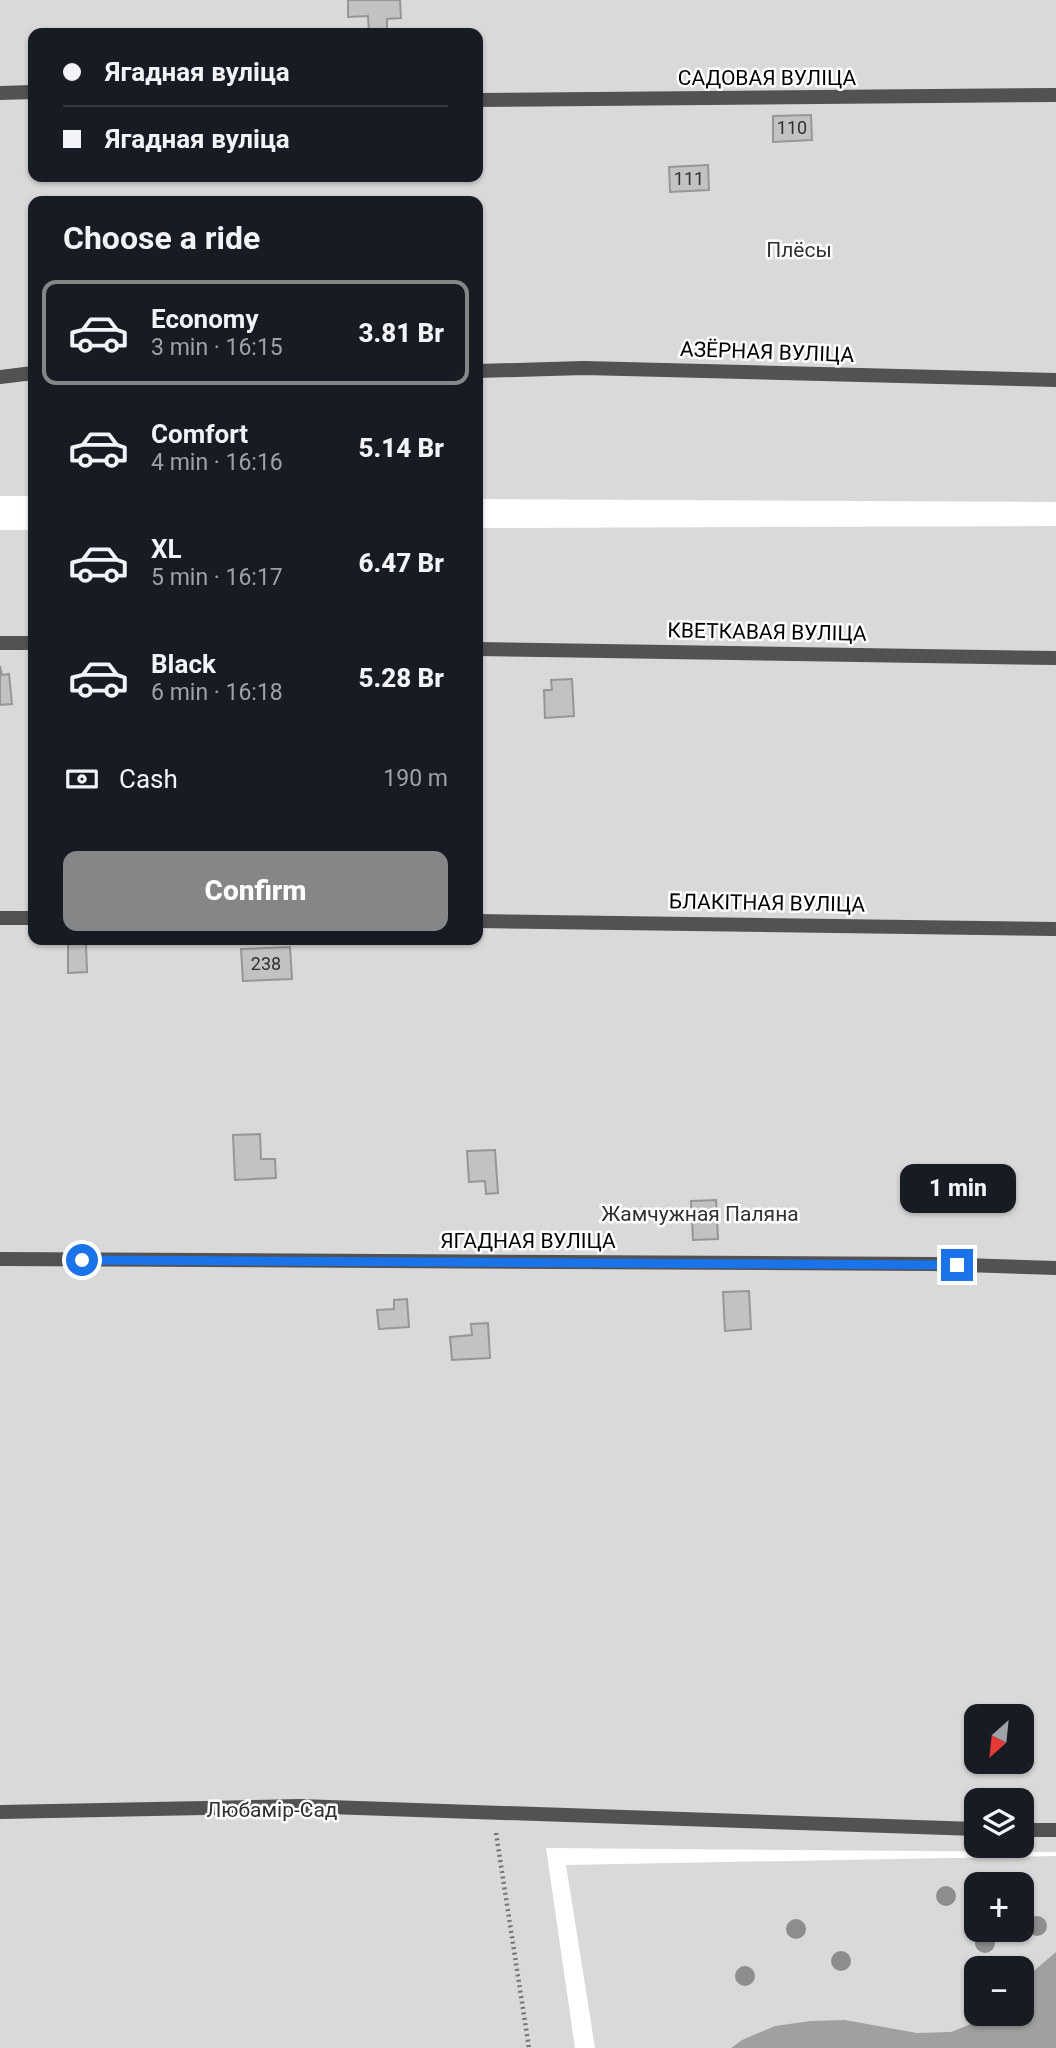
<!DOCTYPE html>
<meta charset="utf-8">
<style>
body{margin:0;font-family:Roboto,sans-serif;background:#242831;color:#f1f3f6;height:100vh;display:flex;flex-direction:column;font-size:26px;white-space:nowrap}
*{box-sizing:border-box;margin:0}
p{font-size:23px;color:#9ea1a6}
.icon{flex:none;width:38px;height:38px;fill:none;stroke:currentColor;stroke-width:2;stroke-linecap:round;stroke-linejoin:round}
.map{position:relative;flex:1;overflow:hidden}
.side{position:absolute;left:28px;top:196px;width:455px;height:749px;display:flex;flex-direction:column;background:#171b24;border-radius:14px;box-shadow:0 2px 5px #0004}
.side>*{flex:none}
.hud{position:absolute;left:28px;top:28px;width:455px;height:154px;border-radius:14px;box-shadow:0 2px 5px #0004;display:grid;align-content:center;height:154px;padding:0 35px;background:#171b24}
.needle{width:46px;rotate:207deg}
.tools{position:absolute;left:964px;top:1704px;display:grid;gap:14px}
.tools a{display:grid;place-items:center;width:70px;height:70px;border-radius:14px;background:#171b24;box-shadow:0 2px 5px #0004;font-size:35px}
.end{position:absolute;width:32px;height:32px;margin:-16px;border:9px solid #1a73e8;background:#fff;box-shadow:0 0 0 4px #fff}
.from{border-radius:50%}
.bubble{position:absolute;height:49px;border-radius:14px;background:#171b24;box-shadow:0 2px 5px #0004;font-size:23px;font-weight:800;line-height:49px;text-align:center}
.hud b{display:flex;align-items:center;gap:24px;height:66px;font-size:26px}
.hud b+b{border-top:2px solid #363941}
.hud i{width:18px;height:18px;background:#f1f3f6}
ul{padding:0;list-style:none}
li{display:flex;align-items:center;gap:21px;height:105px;margin:0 14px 10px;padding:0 21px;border:4px solid transparent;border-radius:14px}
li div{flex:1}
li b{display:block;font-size:26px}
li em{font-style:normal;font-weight:800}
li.current{border-color:#858687}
li>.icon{width:63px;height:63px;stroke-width:1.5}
h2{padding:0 35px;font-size:32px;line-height:84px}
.pay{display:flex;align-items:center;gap:18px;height:77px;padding:0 35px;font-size:26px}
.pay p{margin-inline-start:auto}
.action{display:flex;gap:14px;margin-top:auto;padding:14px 35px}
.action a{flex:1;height:80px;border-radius:14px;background:#858687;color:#fff;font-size:28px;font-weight:800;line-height:80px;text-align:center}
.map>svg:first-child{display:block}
.green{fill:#d9d9d9;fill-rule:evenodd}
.water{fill:#a0a0a0}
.building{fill:#c2c2c2;stroke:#969696;stroke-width:2}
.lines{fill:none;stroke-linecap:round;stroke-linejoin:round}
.path{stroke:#747474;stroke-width:4.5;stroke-dasharray:2 3.5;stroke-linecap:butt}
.street{stroke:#525252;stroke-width:14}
.tree{fill:#8d8d8d}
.route{stroke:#1a73e8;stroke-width:9}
.labels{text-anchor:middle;stroke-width:5;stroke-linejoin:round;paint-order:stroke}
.number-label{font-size:18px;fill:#303030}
.street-label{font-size:21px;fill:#000;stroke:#fff}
.park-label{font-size:21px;fill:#303030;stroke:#fff}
</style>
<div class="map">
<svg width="1056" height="2048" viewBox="0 0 1056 2048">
<rect width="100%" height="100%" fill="#fff"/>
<path class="green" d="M0,0H1056V502L478,499V201H33V496H0ZM33,33H478V177H33Z
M1056,526V1852L546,1848L575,2048H0V530H33V940H478V528ZM976,1717H1022V1762H976ZM976,1801H1022V1846H976Z
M1056,1856V2048H595L566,1865ZM976,1885H1022V1930H976ZM976,1969H1022V2014H976Z"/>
<path class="water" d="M1056,1952V2048H731L742,2040L775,2026L810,2021L845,2020L917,2033L951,2032L976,2022L986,2014H1022V1981Z"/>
<path class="building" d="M348,0H400L401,18L387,19V33H369L368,16L348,17Z
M811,115L812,140L773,142V116Z
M708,165L709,190L670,192L669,167Z
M0,666L2,675L9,674L12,704L0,705Z
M478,671H481L482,710H478Z
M572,679L574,716L545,718L544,690H552L551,680Z
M68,944H86L87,972L68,973Z
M290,947L292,979L243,981L241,949Z
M260,1134L261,1159H275L276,1178L235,1180L233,1135Z
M495,1150L498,1193L486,1194L485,1181L469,1182L467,1151Z
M716,1200L718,1239L693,1240L691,1201Z
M749,1291L751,1329L725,1331L723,1292Z
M407,1299L409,1327L379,1329L377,1310L394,1309V1300Z
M488,1323L490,1358L452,1360L450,1337L472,1335L471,1324Z"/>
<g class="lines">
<path class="path" d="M496,1833L529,2048"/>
<path class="street" d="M0,93L33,92
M478,100L1056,95
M478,371L584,368L1056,380
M0,377L33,373
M0,643H33
M478,649L1056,658
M0,918H33
M478,921L1056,929
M0,1259L933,1264L1056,1268
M0,1812L300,1806L976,1829
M1022,1830H1056"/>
</g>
<g class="tree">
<circle cx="946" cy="1896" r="10"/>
<circle cx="1037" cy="1926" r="10"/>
<circle cx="796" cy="1929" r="10"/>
<circle cx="985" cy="1943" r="10"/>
<circle cx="841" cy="1961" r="10"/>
<circle cx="745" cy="1976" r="10"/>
</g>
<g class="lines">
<path class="route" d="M82,1260L957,1265"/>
</g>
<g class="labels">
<g class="number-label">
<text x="792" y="134">110</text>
<text x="689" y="185">111</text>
<text x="266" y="970">238</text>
</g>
<g class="street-label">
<text x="767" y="85">САДОВАЯ ВУЛІЦА</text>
<text transform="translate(767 352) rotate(2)" y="7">АЗЁРНАЯ ВУЛІЦА</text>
<text transform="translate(767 632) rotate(1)" y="7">КВЕТКАВАЯ ВУЛІЦА</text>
<text transform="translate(767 903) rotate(1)" y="7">БЛАКІТНАЯ ВУЛІЦА</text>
<text x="528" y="1248">ЯГАДНАЯ ВУЛІЦА</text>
</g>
<g class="park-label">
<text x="799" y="257">Плёсы</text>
<text x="700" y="1221">Жамчужная Паляна</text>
<text x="272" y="1817">Любамір-Сад</text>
</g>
</g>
</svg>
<div class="tools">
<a><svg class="needle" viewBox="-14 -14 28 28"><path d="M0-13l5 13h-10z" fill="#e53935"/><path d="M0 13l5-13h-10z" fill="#9ea1a6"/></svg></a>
<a><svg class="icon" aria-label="layers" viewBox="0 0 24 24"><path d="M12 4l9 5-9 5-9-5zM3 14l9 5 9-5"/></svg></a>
<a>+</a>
<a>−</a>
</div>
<i class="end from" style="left:82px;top:1260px"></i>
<i class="end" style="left:957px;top:1265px"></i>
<div class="bubble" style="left:900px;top:1164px;width:116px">1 min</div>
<div class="hud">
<b><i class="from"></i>Ягадная вуліца</b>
<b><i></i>Ягадная вуліца</b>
</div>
<section class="side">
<h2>Choose a ride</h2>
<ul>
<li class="current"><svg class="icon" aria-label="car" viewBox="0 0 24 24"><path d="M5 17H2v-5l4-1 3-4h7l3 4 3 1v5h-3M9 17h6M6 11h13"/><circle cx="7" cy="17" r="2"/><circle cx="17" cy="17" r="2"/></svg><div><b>Economy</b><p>3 min · 16:15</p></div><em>3.81 Br</em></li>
<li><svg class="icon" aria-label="car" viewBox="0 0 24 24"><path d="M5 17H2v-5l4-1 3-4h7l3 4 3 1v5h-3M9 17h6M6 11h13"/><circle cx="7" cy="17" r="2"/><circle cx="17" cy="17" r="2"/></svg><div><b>Comfort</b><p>4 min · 16:16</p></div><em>5.14 Br</em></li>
<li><svg class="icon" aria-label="car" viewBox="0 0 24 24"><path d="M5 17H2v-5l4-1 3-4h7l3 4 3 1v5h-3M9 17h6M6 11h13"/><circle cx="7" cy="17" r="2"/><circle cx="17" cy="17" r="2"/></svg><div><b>XL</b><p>5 min · 16:17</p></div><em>6.47 Br</em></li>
<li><svg class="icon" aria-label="car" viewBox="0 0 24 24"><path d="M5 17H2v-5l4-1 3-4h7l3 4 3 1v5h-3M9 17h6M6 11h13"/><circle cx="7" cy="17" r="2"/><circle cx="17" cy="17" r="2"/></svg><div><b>Black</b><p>6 min · 16:18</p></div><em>5.28 Br</em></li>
</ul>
<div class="pay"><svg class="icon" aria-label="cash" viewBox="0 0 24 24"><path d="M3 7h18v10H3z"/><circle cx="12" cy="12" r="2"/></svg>Cash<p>190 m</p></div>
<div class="action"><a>Confirm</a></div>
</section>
</div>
